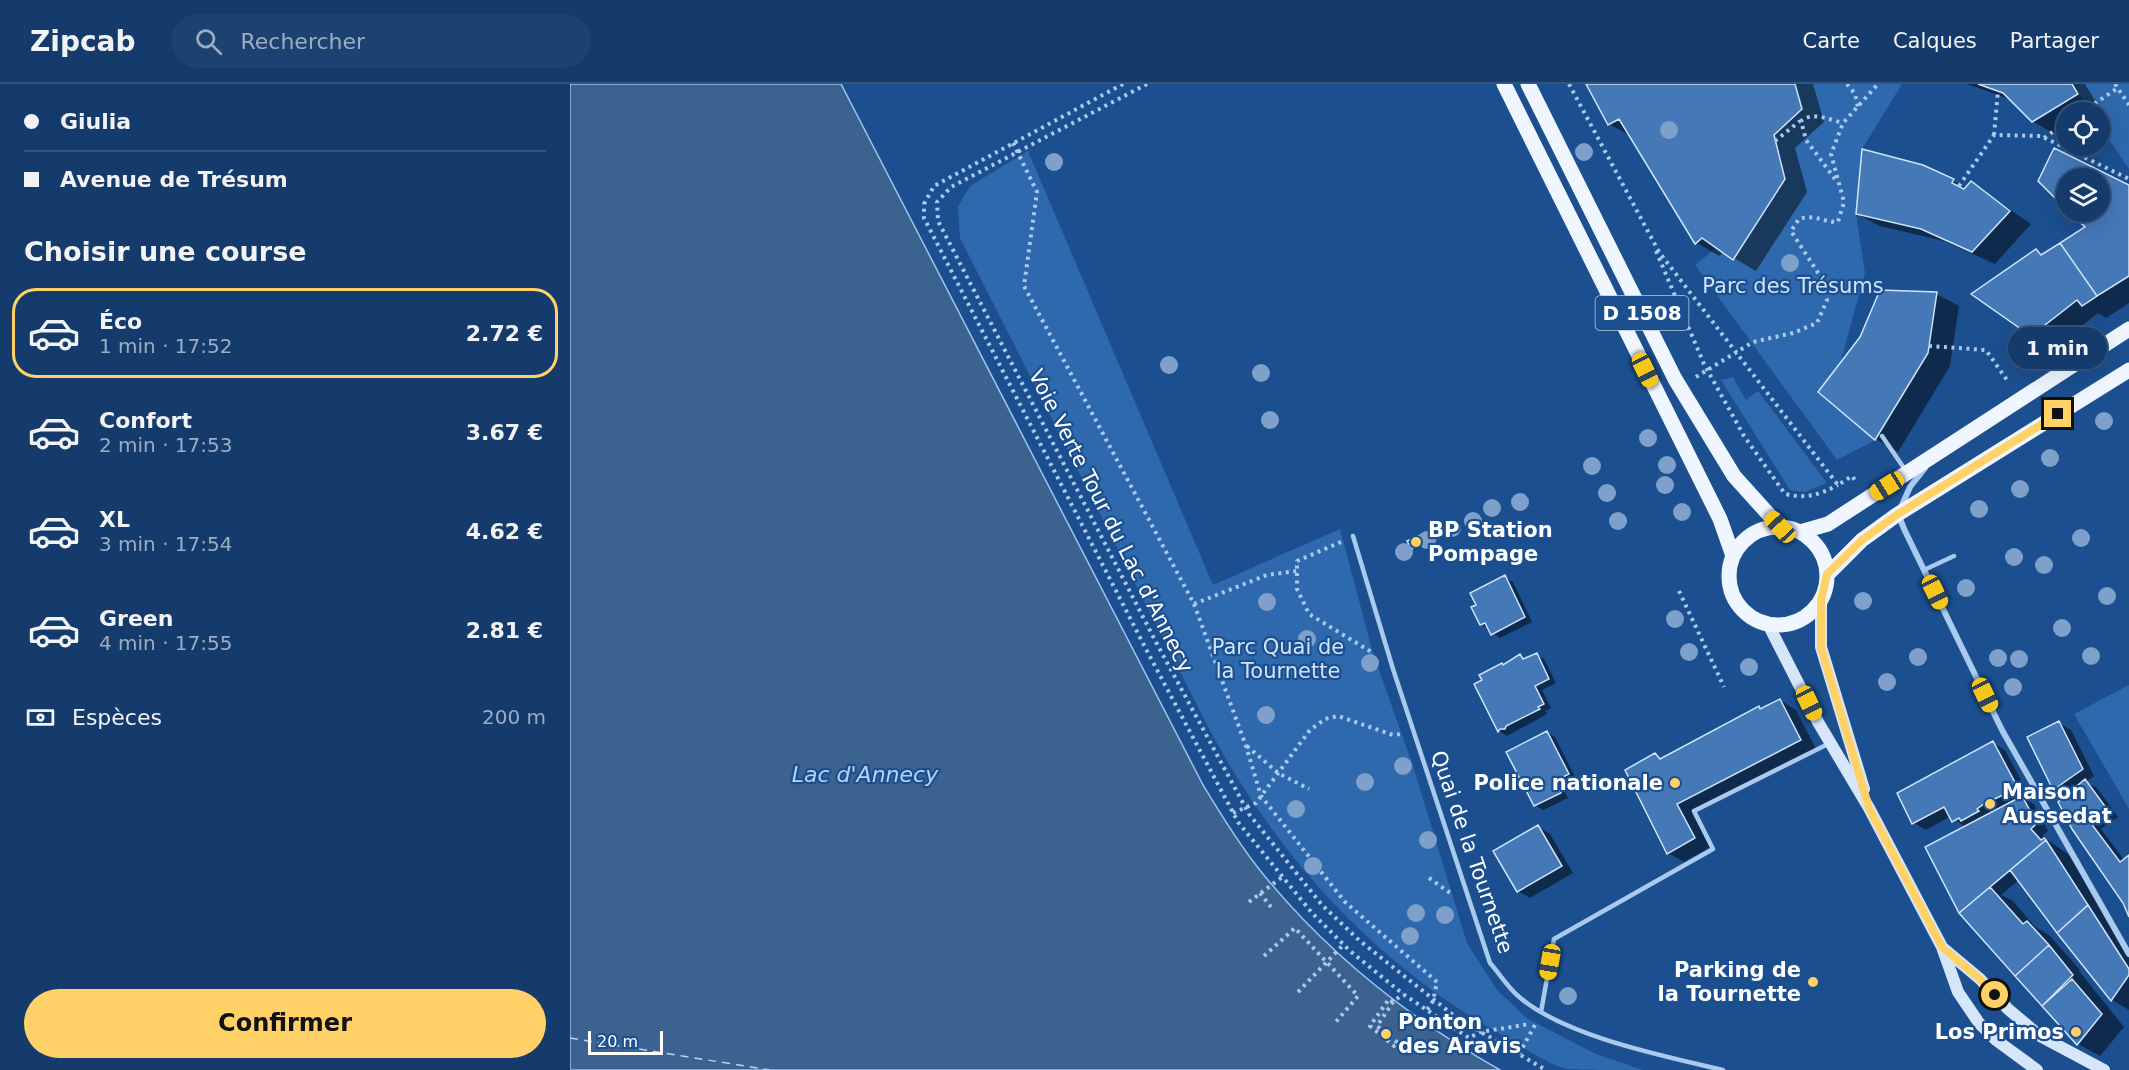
<!DOCTYPE html>
<html lang="fr">
<meta charset="utf-8">
<style>
body{margin:0;font-family:"DejaVu Sans",sans-serif;background:#1d4271;color:#f1f3f6;height:100vh;display:flex;flex-direction:column;font-size:22px;white-space:nowrap}
*{box-sizing:border-box;margin:0}
p{font-size:20px;color:#9dadc1}
.icon{flex:none;width:33px;height:33px;fill:none;stroke:currentColor;stroke-width:2;stroke-linecap:round;stroke-linejoin:round}
.map{position:relative;flex:1;overflow:hidden}
.side{display:flex;flex-direction:column;background:#143b6b;width:570px}
.side>*{flex:none}
.top-card{display:grid;align-content:center;height:132px;padding:0 24px;background:#143b6b}
.buttons{position:absolute;left:1486px;top:18px;display:grid;gap:12px}
.buttons a{display:grid;place-items:center;width:54px;height:54px;border-radius:50%;background:#143b6b;box-shadow:0 6px 24px #0002,0 0 0 2px #33557e;font-size:30px}
.scale{position:absolute;left:18px;bottom:15px;width:75px;box-sizing:border-box;padding-left:6px;border:3px solid #fff;border-top:0;font-size:16px;line-height:21px;white-space:nowrap;color:#fff;-webkit-text-stroke:4px #1b4f8f;paint-order:stroke}
.end{position:absolute;width:27px;height:27px;margin:-14px;border:8px solid #ffd166;background:#111;box-shadow:0 0 0 3px #111}
.from{border-radius:50%}
.bubble{position:absolute;height:42px;border-radius:21px;background:#143b6b;box-shadow:0 6px 24px #0002,0 0 0 2px #33557e;font-size:20px;font-weight:600;line-height:42px;text-align:center}
.car{position:absolute;width:18px;height:36px;margin:-18px -9px;border-radius:8px;box-shadow:0 0 4px 2px #0007;background:linear-gradient(#f5c518 24%,#345 0 40%,#f5c518 0 76%,#345 0 86%,#f5c518 0)}
.top-card b{display:flex;align-items:center;gap:21px;height:57px;font-size:22px}
.top-card b+b{border-top:2px solid #33557e}
.top-card i{width:15px;height:15px;background:#f1f3f6}
ul{padding:0;list-style:none}
li{display:flex;align-items:center;gap:18px;height:90px;margin:0 12px 9px;padding:0 12px;border:3px solid transparent;border-radius:24px}
li div{flex:1}
li b{display:block;font-size:22px}
li em{font-style:normal;font-weight:600}
li.selected{border-color:#ffd166}
li>.icon{width:54px;height:54px;stroke-width:1.5}
h2{padding:0 24px;font-size:27px;line-height:72px}
.pay{display:flex;align-items:center;gap:15px;height:66px;padding:0 24px;font-size:22px}
.pay p{margin-inline-start:auto}
.action{display:flex;gap:12px;margin-top:auto;padding:12px 24px}
.action a{flex:1;height:69px;border-radius:36px;background:#ffd166;color:#111;font-size:24px;font-weight:600;line-height:69px;text-align:center}
header{display:flex;align-items:center;gap:36px;box-sizing:border-box;height:84px;padding:0 30px;background:#143b6b;border-bottom:2px solid #33557e}
header strong{font-size:28px}
nav{display:flex;gap:33px;margin-inline-start:auto;font-size:21px}
.search{width:420px;height:54px;background:#1d4271;display:flex;align-items:center;gap:15px;box-sizing:border-box;padding:0 21px;border-radius:33px;color:#9dadc1;font-size:22px}
main{display:flex;flex:1;min-height:0}
.map>svg:first-child{display:block}
.green{fill:#2e69ad}
.water{fill:#3c6290;stroke:#9cc4f0;stroke-width:1.5}
.shadow{fill:#0007}
.lines{fill:none;stroke-linecap:round;stroke-linejoin:round}
.ferry{stroke:#b5d3f5;stroke-width:1.5;stroke-dasharray:8 6;stroke-linecap:butt}
.building{fill:#4478b7;stroke:#cfe3fa;stroke-width:1.5}
.path{stroke:#a9c9ee;stroke-width:4;stroke-dasharray:3 4.5;stroke-linecap:butt}
.lane{stroke:#a9c9ee;stroke-width:4.5}
.street{stroke:#a9c9ee;stroke-width:6}
.secondary{stroke:#d6e6fa;stroke-width:12}
.primary{stroke:#f0f6ff;stroke-width:15}
.tree{fill:#7ea0ca}
.route{stroke:#ffd166;stroke-width:8}
.poi-dot{fill:#ffd166;stroke:#1b4f8f;stroke-width:2}
.labels{text-anchor:middle;stroke-width:4.5;stroke-linejoin:round;paint-order:stroke}
.shield{fill:#1b4f8f;stroke:#bbcadd;stroke-width:1.5}
.shield-label{font-size:20px;font-weight:bold;fill:#fff}
.park-label{font-size:21px;fill:#cfe3fa;stroke:#1b4f8f}
.street-label{font-size:21px;fill:#fff;stroke:#1b4f8f}
.poi-label{font-size:21px;font-weight:bold;fill:#fff;stroke:#1b4f8f;text-anchor:start}
.water-label{font-size:22px;font-style:italic;fill:#b5d3f5;stroke:#1b4f8f}
</style>
<header>
<strong>Zipcab</strong>
<div class="search"><svg class="icon" aria-label="search" viewBox="0 0 24 24"><circle cx="10" cy="10" r="6"/><path d="M15 15l6 6"/></svg>Rechercher</div>
<nav><a>Carte</a><a>Calques</a><a>Partager</a></nav>
</header>
<main>
<section class="side">
<div class="top-card">
<b><i class="from"></i>Giulia</b>
<b><i></i>Avenue de Trésum</b>
</div>
<h2>Choisir une course</h2>
<ul>
<li class="selected"><svg class="icon" aria-label="car" viewBox="0 0 24 24"><path d="M5 17H2v-5l4-1 3-4h7l3 4 3 1v5h-3M9 17h6M6 11h13"/><circle cx="7" cy="17" r="2"/><circle cx="17" cy="17" r="2"/></svg><div><b>Éco</b><p>1 min · 17:52</p></div><em>2.72 €</em></li>
<li><svg class="icon" aria-label="car" viewBox="0 0 24 24"><path d="M5 17H2v-5l4-1 3-4h7l3 4 3 1v5h-3M9 17h6M6 11h13"/><circle cx="7" cy="17" r="2"/><circle cx="17" cy="17" r="2"/></svg><div><b>Confort</b><p>2 min · 17:53</p></div><em>3.67 €</em></li>
<li><svg class="icon" aria-label="car" viewBox="0 0 24 24"><path d="M5 17H2v-5l4-1 3-4h7l3 4 3 1v5h-3M9 17h6M6 11h13"/><circle cx="7" cy="17" r="2"/><circle cx="17" cy="17" r="2"/></svg><div><b>XL</b><p>3 min · 17:54</p></div><em>4.62 €</em></li>
<li><svg class="icon" aria-label="car" viewBox="0 0 24 24"><path d="M5 17H2v-5l4-1 3-4h7l3 4 3 1v5h-3M9 17h6M6 11h13"/><circle cx="7" cy="17" r="2"/><circle cx="17" cy="17" r="2"/></svg><div><b>Green</b><p>4 min · 17:55</p></div><em>2.81 €</em></li>
</ul>
<div class="pay"><svg class="icon" aria-label="cash" viewBox="0 0 24 24"><path d="M3 7h18v10H3z"/><circle cx="12" cy="12" r="2"/></svg>Espèces<p>200 m</p></div>
<div class="action"><a>Confirmer</a></div>
</section>
<div class="map">
<svg width="1559" height="986" viewBox="0 0 1559 986">
<rect width="100%" height="100%" fill="#1b4f8f"/>
<path class="green" d="M1225,0H1332L1292,65L1286,130L1295,189L1270,280L1248,308L1305,356L1267,376L1125,181L1146,164L1163,176L1215,95L1204,51L1232,25Z
M1502,0H1559V85L1530,42V28H1521Z
M458,67L643,501L770,445L803,569L843,682L897,859L927,906L958,935L1026,970L1073,986C1055,986 1011,986 996,985C974,978 953,963 932,951C803,879 704,769 636,639L390,154L388,123L400,102Z
M1163,293L1176,316L1188,307L1257,399L1235,408L1220,406L1151,296Z
M1559,601V725L1504,630Z"/>
<path class="water" d="M0,0H271L633,701C650,729 668,759 689,785C756,869 837,933 930,986H0Z"/>
<path class="shadow" d="M1018,0H1243L1254,38L1225,64L1237,108L1186,187L1154,168L1149,172L1127,159L1061,52L1039,40Z
M1397,0H1515L1529,23L1520,28H1497V42L1485,50L1462,37L1442,16Z
M1484,66L1559,102V219L1536,234L1528,229L1484,264L1462,251L1466,167L1474,171L1517,144L1501,128H1530V94H1497V124Z
M1353,82L1397,104L1401,99L1461,140L1425,180L1374,157L1310,142L1287,130Z
M1366,210L1389,222L1380,282L1328,368L1306,355L1250,308Z
M850,453L857,461L846,466L842,464Z
M935,493L943,498L962,538L930,554L911,540L908,522Z
M967,571L974,575L986,599L972,606L981,624L975,627L977,630L937,652L929,647L906,601L932,580L935,582L951,574L955,576Z
M1210,616L1226,626L1246,665L1122,729L1140,763L1114,778L1098,769L1057,687L1085,671L1092,675L1189,624L1192,626Z
M1489,639L1501,646L1524,692L1516,698L1527,704L1548,733L1531,745L1554,776L1559,773V829L1497,713L1484,705Z
M977,648L985,653L1006,695L992,702L998,714L973,726L965,721Z
M1423,659L1435,666L1459,711L1452,714L1464,720L1478,747L1472,752L1499,771L1559,865V926L1542,916L1449,796L1431,811L1443,817L1465,843L1479,851L1510,886L1509,887L1554,943L1530,972L1508,960L1390,828L1357,763L1395,743L1381,732L1356,746L1344,739Z
M968,743L980,750L1003,789L960,814L948,807Z"/>
<g class="lines">
<path class="ferry" d="M0,954L200,986"/>
</g>
<path class="building" d="M1016,0H1225L1232,25L1204,51L1215,95L1163,176L1132,154L1125,160L1049,35L1038,41Z
M1408,0H1502L1508,10L1462,38L1433,9Z
M1484,64L1559,101V192L1527,212L1490,159L1515,143L1499,128H1530V94H1497V126L1468,97Z
M1292,65L1353,81L1384,95L1382,99L1394,105L1401,97L1440,127L1402,168L1351,145L1286,130Z
M1490,159L1527,212L1512,222L1507,216L1461,252L1401,210L1466,165L1471,171Z
M1310,206L1367,208L1358,269L1305,356L1248,308L1290,253Z
M851,451L854,459L841,465L837,457Z
M935,491L955,533L921,551L915,539L910,541L901,523L906,521L900,509Z
M967,569L979,595L965,602L974,620L968,623L970,625L936,642L935,645H930L928,648L904,600L912,596L909,591L932,579L933,581L950,570L953,575Z
M1210,615L1231,656L1107,720L1125,754L1097,770L1055,686L1085,669L1090,675L1189,622L1190,625Z
M1489,637L1513,685L1483,706L1457,653Z
M977,647L999,690L985,697L991,709L964,722L936,668Z
M1423,657L1448,704L1414,720L1407,725L1409,727L1391,737L1389,734L1382,738L1374,723L1342,740L1327,709Z
M1515,695L1537,725L1520,738L1550,778L1559,771V833L1553,819L1502,745L1488,718Z
M1452,712L1467,739L1461,745L1471,756L1474,754L1476,756L1389,829L1355,763Z
M968,741L992,782L947,808L923,767Z
M1476,756L1518,821L1487,849L1440,786Z
M1420,803L1453,840L1457,837L1479,861L1445,892L1389,829Z
M1518,821L1559,885V891L1541,917L1487,849Z
M1479,861L1503,891L1472,922L1445,892Z
M1502,895L1532,930L1507,961L1472,922Z"/>
<g class="lines">
<path class="path" d="M553,0L364,102L354,120V134L577,567L668,738L742,829L780,867L833,910L899,954L910,948L960,940
M577,0L381,103L367,118L368,137L587,560L679,730L752,821L790,857L887,934L976,986
M999,0L1089,168L1268,401L1282,392L1287,399
M1277,0L1285,10L1288,23
M1545,0L1559,21
M1512,28L1548,4
M1424,51L1428,7
M1474,54L1497,38
M1205,57L1230,37
M443,59L467,108L454,202L624,520L676,662L691,712L775,818L867,898L863,917L857,926
M1265,95L1236,56L1231,37C1243,27 1260,36 1273,39
M1389,102L1424,51L1471,52L1559,95
M1086,167L1134,280L1174,352L1215,410C1236,415 1249,411 1268,401
M1359,262L1416,266L1439,299
M1126,293L1183,258L1223,249L1247,239L1257,216L1252,195L1221,147L1229,135C1244,130 1253,138 1268,138L1274,118L1261,70L1273,39L1308,0
M771,458L727,477V505L739,530L803,569
M1109,507L1154,603
M624,520L697,491L727,487
M677,662L708,689L739,705
M663,729L686,719L740,646L755,635L768,632L823,651L831,650
M859,794L883,811
M690,809L701,823
M679,818L712,793
M694,872L725,844L788,912L765,939
M728,908L774,860
M823,918L819,915L800,942L824,962L828,959L807,942L823,918L833,910
M949,970L966,939"/>
<path class="lane" d="M1312,352L1336,387
M783,452L823,585L920,879C929,889 937,902 947,911C992,952 1094,972 1153,986
M1354,486L1384,472
M971,928L984,855L1143,765L1124,727L1258,660"/>
<path class="street" d="M1355,384L1340,403L1328,430L1335,447L1432,646L1559,870"/>
<path class="secondary" d="M1251,516V563L1294,705
M1198,540L1248,638L1299,724L1372,863L1388,908L1409,939L1426,956L1467,986
M1373,864L1410,895L1438,925L1470,952L1534,986"/>
<path class="primary" d="M934,0L1150,435L1163,472
M958,0L1105,295L1164,392L1210,443
M1159 492a49 49 0 1 1 98 0a49 49 0 1 1-98 0Z
M1230,448L1258,440L1559,245
M1257,491L1292,456L1328,430L1559,286"/>
</g>
<g class="tree">
<circle cx="1099" cy="46" r="9"/>
<circle cx="1014" cy="68" r="9"/>
<circle cx="484" cy="78" r="9"/>
<circle cx="1220" cy="179" r="9"/>
<circle cx="599" cy="281" r="9"/>
<circle cx="691" cy="289" r="9"/>
<circle cx="700" cy="336" r="9"/>
<circle cx="1534" cy="337" r="9"/>
<circle cx="1078" cy="354" r="9"/>
<circle cx="1480" cy="374" r="9"/>
<circle cx="1097" cy="381" r="9"/>
<circle cx="1022" cy="382" r="9"/>
<circle cx="1095" cy="401" r="9"/>
<circle cx="1450" cy="405" r="9"/>
<circle cx="1037" cy="409" r="9"/>
<circle cx="950" cy="418" r="9"/>
<circle cx="922" cy="424" r="9"/>
<circle cx="1409" cy="425" r="9"/>
<circle cx="1112" cy="428" r="9"/>
<circle cx="903" cy="437" r="9"/>
<circle cx="1048" cy="437" r="9"/>
<circle cx="882" cy="444" r="9"/>
<circle cx="1511" cy="454" r="9"/>
<circle cx="857" cy="456" r="9"/>
<circle cx="834" cy="468" r="9"/>
<circle cx="1444" cy="473" r="9"/>
<circle cx="1474" cy="481" r="9"/>
<circle cx="1396" cy="504" r="9"/>
<circle cx="1537" cy="512" r="9"/>
<circle cx="1293" cy="517" r="9"/>
<circle cx="697" cy="518" r="9"/>
<circle cx="1105" cy="535" r="9"/>
<circle cx="1492" cy="544" r="9"/>
<circle cx="737" cy="555" r="9"/>
<circle cx="1119" cy="568" r="9"/>
<circle cx="1521" cy="572" r="9"/>
<circle cx="1348" cy="573" r="9"/>
<circle cx="1428" cy="574" r="9"/>
<circle cx="1449" cy="575" r="9"/>
<circle cx="800" cy="579" r="9"/>
<circle cx="1179" cy="583" r="9"/>
<circle cx="1317" cy="598" r="9"/>
<circle cx="1443" cy="603" r="9"/>
<circle cx="696" cy="631" r="9"/>
<circle cx="833" cy="682" r="9"/>
<circle cx="795" cy="698" r="9"/>
<circle cx="726" cy="725" r="9"/>
<circle cx="858" cy="756" r="9"/>
<circle cx="743" cy="782" r="9"/>
<circle cx="846" cy="829" r="9"/>
<circle cx="875" cy="831" r="9"/>
<circle cx="840" cy="852" r="9"/>
<circle cx="998" cy="912" r="9"/>
</g>
<g class="lines">
<path class="route" d="M1425,911L1410,895L1372,863L1299,724L1251,563V516L1257,490L1292,456L1328,430L1488,330"/>
</g>
<g class="poi-dot">
<circle cx="846" cy="458" r="6"/>
<circle cx="1105" cy="699" r="6"/>
<circle cx="1420" cy="720" r="6"/>
<circle cx="1243" cy="898" r="6"/>
<circle cx="1506" cy="948" r="6"/>
<circle cx="816" cy="950" r="6"/>
</g>
<g class="labels">
<rect class="shield" x="1025.5" y="212" width="93" height="34" rx="4.5"/>
<g class="shield-label">
<text x="1072" y="236">D 1508</text>
</g>
<g class="park-label">
<text x="1223" y="209">Parc des Trésums</text>
<text x="708" y="570">Parc Quai de<tspan x="708" dy="24">la Tournette</tspan></text>
</g>
<g class="street-label">
<text transform="translate(541 437) rotate(63)" y="7">Voie Verte Tour du Lac d'Annecy</text>
<text transform="translate(902 768) rotate(71)" y="7">Quai de la Tournette</text>
</g>
<g class="poi-label">
<text x="858" y="453">BP Station<tspan x="858" dy="24">Pompage</tspan></text>
<text x="1093" y="706" text-anchor="end">Police nationale</text>
<text x="1432" y="715">Maison<tspan x="1432" dy="24">Aussedat</tspan></text>
<text x="1231" y="893" text-anchor="end">Parking de<tspan x="1231" dy="24">la Tournette</tspan></text>
<text x="828" y="945">Ponton<tspan x="828" dy="24">des Aravis</tspan></text>
<text x="1494" y="955" text-anchor="end">Los Primos</text>
</g>
<g class="water-label">
<text x="295" y="698">Lac d'Annecy</text>
</g>
</g>
</svg>
<div class="buttons">
<a><svg class="icon" aria-label="locate" viewBox="0 0 24 24"><circle cx="12" cy="12" r="6"/><path d="M12 2v4M12 18v4M2 12h4M18 12h4"/></svg></a>
<a><svg class="icon" aria-label="layers" viewBox="0 0 24 24"><path d="M12 4l9 5-9 5-9-5zM3 14l9 5 9-5"/></svg></a>
</div>
<div class="scale">20 m</div>
<i class="end from" style="left:1425px;top:911px"></i>
<i class="end" style="left:1488px;top:330px"></i>
<div class="bubble" style="left:1438px;top:243px;width:99px">1 min</div>
<i class="car" style="left:1075px;top:286px;rotate:154deg"></i>
<i class="car" style="left:1317px;top:402px;rotate:238deg"></i>
<i class="car" style="left:1210px;top:443px;rotate:317deg"></i>
<i class="car" style="left:1365px;top:508px;rotate:154deg"></i>
<i class="car" style="left:1415px;top:611px;rotate:154deg"></i>
<i class="car" style="left:1239px;top:619px;rotate:154deg"></i>
<i class="car" style="left:980px;top:878px;rotate:190deg"></i>
</div>
</main>
